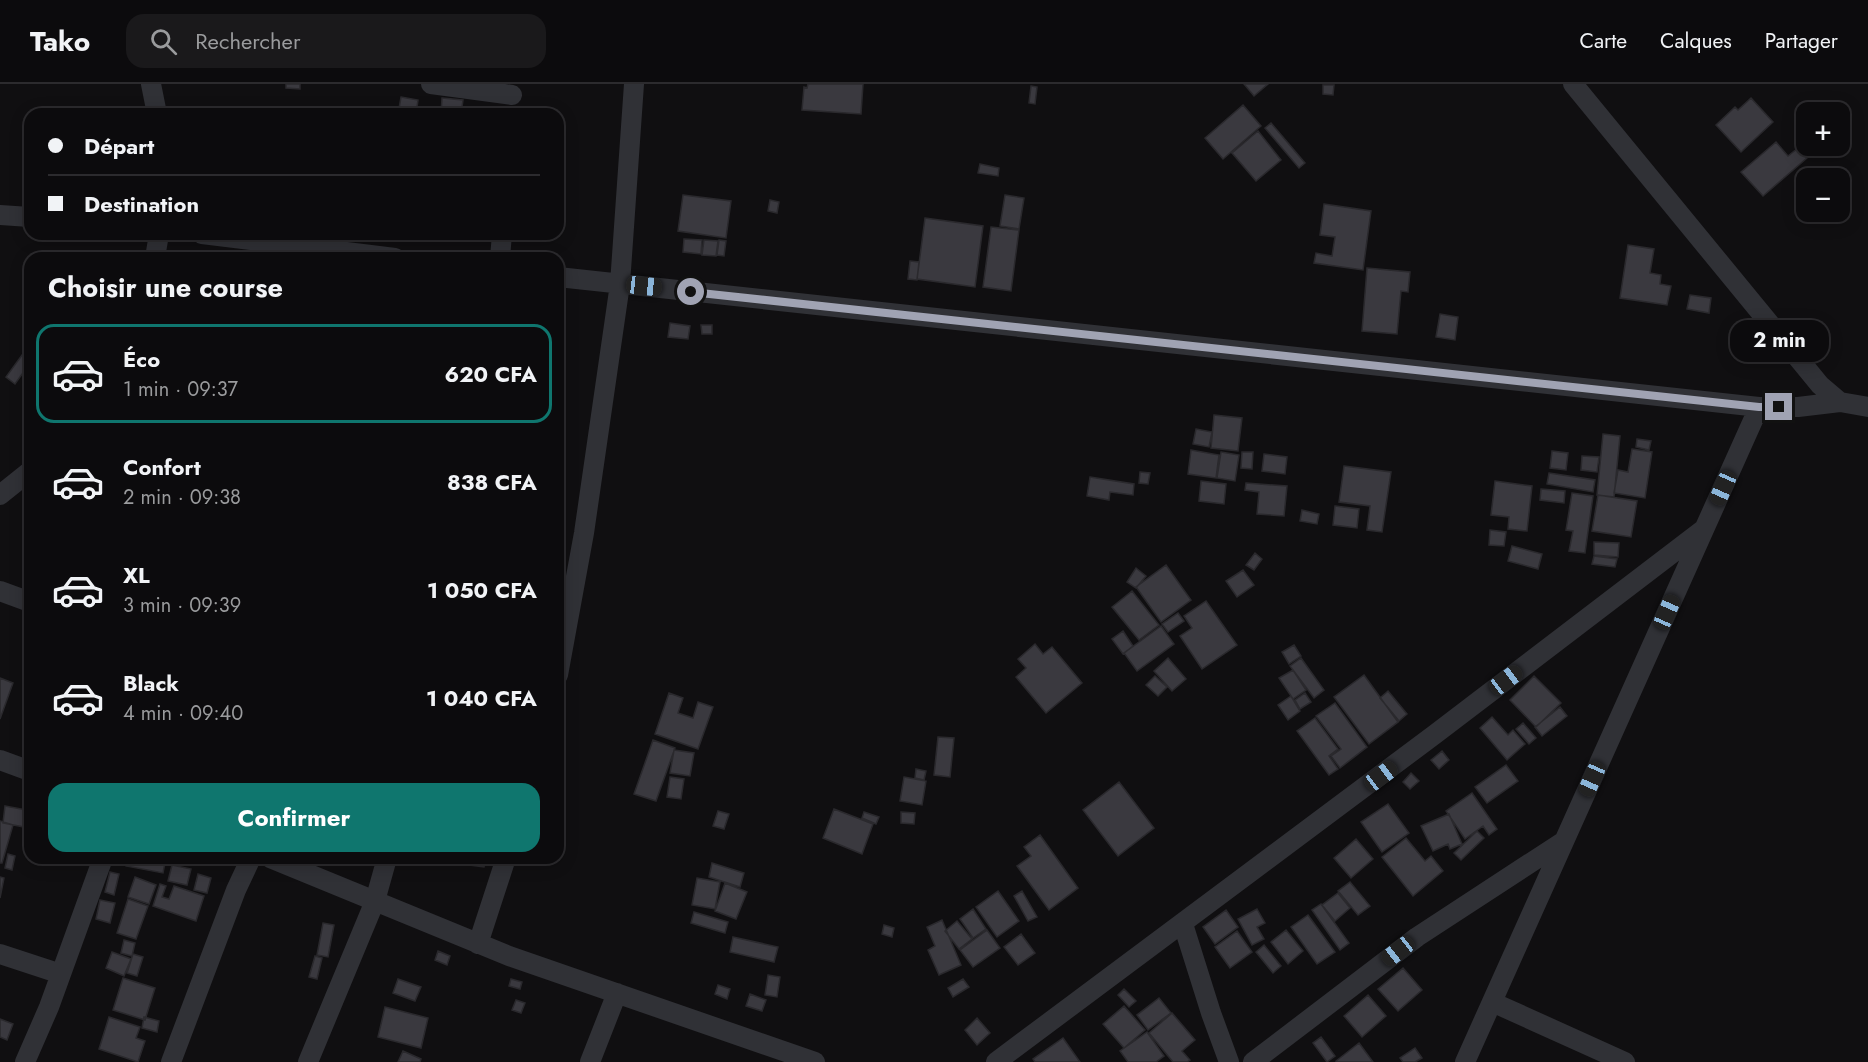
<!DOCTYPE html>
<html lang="fr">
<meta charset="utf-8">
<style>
body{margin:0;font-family:Jost,sans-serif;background:#1a191b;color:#f1f3f6;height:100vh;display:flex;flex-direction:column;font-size:22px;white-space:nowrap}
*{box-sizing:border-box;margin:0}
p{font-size:20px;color:#9a9b9d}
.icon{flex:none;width:33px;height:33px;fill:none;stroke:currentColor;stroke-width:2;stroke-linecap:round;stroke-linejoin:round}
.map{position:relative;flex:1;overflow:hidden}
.side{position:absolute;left:24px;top:168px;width:540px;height:612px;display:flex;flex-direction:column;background:#0c0b0d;border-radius:18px;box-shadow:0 3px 15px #0003,0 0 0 2px #2c2b2e}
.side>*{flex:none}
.hud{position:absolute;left:24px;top:24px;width:540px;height:132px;border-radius:18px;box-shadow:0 3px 15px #0003,0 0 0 2px #2c2b2e;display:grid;align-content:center;height:132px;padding:0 24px;background:#0c0b0d}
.buttons{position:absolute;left:1796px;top:18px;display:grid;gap:12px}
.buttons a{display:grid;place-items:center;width:54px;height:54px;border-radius:12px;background:#0c0b0d;box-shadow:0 3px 15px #0003,0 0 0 2px #2c2b2e;font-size:30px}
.end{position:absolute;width:27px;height:27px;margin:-14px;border:8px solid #a0a3b3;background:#111;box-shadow:0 0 0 3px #111}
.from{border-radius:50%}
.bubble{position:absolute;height:42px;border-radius:18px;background:#0c0b0d;box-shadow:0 3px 15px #0003,0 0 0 2px #2c2b2e;font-size:20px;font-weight:700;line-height:42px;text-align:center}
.car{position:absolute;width:18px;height:36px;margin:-18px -9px;border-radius:8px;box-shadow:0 0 4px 2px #0007;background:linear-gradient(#222 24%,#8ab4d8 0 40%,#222 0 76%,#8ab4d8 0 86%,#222 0)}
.hud b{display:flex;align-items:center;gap:21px;height:57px;font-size:22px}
.hud b+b{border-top:2px solid #2c2b2e}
.hud i{width:15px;height:15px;background:#f1f3f6}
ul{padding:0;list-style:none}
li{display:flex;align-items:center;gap:18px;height:99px;margin:0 12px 9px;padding:0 12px;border:3px solid transparent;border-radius:18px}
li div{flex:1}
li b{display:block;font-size:22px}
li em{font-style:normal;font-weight:700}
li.active{border-color:#0f766e}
li>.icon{width:54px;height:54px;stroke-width:1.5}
h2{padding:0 24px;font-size:27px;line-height:72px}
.cta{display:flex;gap:12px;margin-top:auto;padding:12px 24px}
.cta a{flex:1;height:69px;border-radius:18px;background:#0f766e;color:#fff;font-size:24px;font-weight:700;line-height:69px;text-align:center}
header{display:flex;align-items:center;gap:36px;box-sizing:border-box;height:84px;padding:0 30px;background:#0c0b0d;border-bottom:2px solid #2c2b2e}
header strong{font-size:28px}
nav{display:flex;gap:33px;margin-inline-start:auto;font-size:21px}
.search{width:420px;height:54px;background:#1a191b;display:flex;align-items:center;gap:15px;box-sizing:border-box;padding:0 21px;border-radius:18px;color:#9a9b9d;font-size:22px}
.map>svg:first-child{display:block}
.building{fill:#3a393f;stroke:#2a292d;stroke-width:1.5}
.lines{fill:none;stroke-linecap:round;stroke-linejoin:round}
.minor{stroke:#303136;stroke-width:20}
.route{stroke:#a0a3b3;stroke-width:8}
</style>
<header>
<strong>Tako</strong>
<div class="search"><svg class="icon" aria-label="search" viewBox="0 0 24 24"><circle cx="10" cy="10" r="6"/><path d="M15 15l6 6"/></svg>Rechercher</div>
<nav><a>Carte</a><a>Calques</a><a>Partager</a></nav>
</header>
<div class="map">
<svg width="1868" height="978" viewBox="0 0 1868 978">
<rect width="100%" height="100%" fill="#100f11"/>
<path class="building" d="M286,0H300V5L286,4Z
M808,0H863L861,30L802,26L804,3L807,4Z
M1244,0H1268L1254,12Z
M1323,1H1334L1333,11L1323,10Z
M1031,2L1037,3L1035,20L1029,19Z
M401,13L418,16L416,30H398Z
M442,14L463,16L461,30H441Z
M1751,14L1773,38L1741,68L1716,41L1735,23L1738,26Z
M1243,21L1261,42L1223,75L1205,54Z
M1271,39L1305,79L1299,84L1265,44Z
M1258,47L1281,76L1256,97L1232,69Z
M1776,58L1788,72L1798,64L1807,74L1763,112L1741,88Z
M980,80L999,84L998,92L978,89Z
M683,111L731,117L726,154L678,147Z
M1005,111L1024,114L1019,145L1000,142Z
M770,116L779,118L777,129L768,127Z
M1324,120L1371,127L1363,186L1314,179L1316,169L1332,172L1335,153L1320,151Z
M925,134L983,142L975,203L917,195Z
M991,143L1019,146L1011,207L983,203Z
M684,155L702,156L701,170L683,168Z
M704,156L718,157L716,172L702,171Z
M719,156L726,157L724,172L717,171Z
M1628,161L1654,165L1650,189L1661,191L1660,200L1671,202L1667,221L1620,214Z
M910,177L919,178L917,196L908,195Z
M1367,184L1410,188L1408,208L1401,207L1397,250L1362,247Z
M1690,211L1711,214L1709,229L1687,225Z
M1440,230L1458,233L1455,256L1436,253Z
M670,239L690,242L688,255L668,253Z
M701,241H712V250H702Z
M30,260V279L15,300L6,293Z
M1214,331L1242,334L1238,367L1211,364Z
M1196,345L1212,348L1209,363L1193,360Z
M1603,350L1620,352L1614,413L1597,411Z
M1637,355L1651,357L1649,366L1636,363Z
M1632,365L1652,368L1645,414L1614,409L1618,386L1628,388Z
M1191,366L1219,371L1216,394L1188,390Z
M1552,367L1568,369L1566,386L1550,384Z
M1221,368L1239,371L1235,397L1217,394Z
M1242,368H1253L1252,385L1241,384Z
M1264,370L1287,373L1285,390L1262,387Z
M1582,372L1599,373L1597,388L1581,386Z
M1344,382L1391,388L1382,448L1367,446L1370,422L1339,418Z
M1140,388L1150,389L1148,400L1139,399Z
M1549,389L1595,396L1593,408L1547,400Z
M1090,393L1134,400L1133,411L1110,408L1109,416L1087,412Z
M1201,397L1226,400L1224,420L1199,417Z
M1495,397L1532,402L1527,447L1508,445L1509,433L1491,431Z
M1246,399L1287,402L1284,432L1257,430L1259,408L1245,406Z
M1541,405L1565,407L1564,419L1540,416Z
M1572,409L1593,412L1585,469L1569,467L1573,447L1566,446Z
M1598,411L1637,417L1631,453L1592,447Z
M1335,422L1359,425L1357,444L1333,441Z
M1302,426L1319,430L1317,440L1300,437Z
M558,441H563L558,471Z
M1490,446L1506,448L1504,462L1489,461Z
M1594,458L1619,459L1618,473L1594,471Z
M1512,462L1542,470L1538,485L1508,477Z
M1255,469L1262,475L1254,486L1246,481Z
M1594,472L1617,475L1615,483L1592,480Z
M1166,481L1191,516L1161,538L1136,503Z
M1136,484L1146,492L1136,504L1127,498Z
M1243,486L1254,501L1237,513L1226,497Z
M1132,507L1159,541L1139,556L1112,523Z
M1206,517L1237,561L1202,585L1180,552L1192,544L1184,532Z
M1178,529L1184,537L1168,548L1162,540Z
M1161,542L1174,560L1137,587L1124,569Z
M1123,547L1133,562L1123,570L1112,555Z
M1035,560L1043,570L1052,563L1082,599L1046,629L1016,593L1026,584L1018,575Z
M1294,561L1301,572L1289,580L1282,568Z
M1168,574L1186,595L1172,607L1154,587Z
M1301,574L1324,606L1314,614L1290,582Z
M1293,586L1306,606L1293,615L1279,594Z
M1364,591L1398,638L1369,660L1334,613Z
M1155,592L1167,603L1158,612L1146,601Z
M1534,592L1561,619L1536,643L1510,616Z
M0,594L13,599L0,635Z
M1388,607L1407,630L1399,637L1380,614Z
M669,609L683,614L678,629L693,634L698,618L713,623L698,665L655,650Z
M1305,609L1311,618L1300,625L1295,616Z
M1291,612L1300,627L1288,636L1278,621Z
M1335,619L1367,663L1340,684L1331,672L1341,665L1316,632Z
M1560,623L1567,632L1542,652L1535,643Z
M1492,633L1508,651L1513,646L1525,660L1507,676L1480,644Z
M1315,634L1338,665L1329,672L1338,685L1329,691L1297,647Z
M1523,639L1536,654L1529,660L1516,645Z
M938,653L954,654L950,693L934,691Z
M653,656L675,664L656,717L634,710Z
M674,666L694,669L690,692L670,689Z
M1442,667L1449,676L1439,685L1431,676Z
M1506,681L1518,697L1487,719L1475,703Z
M916,685L926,687L924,696L915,694Z
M1411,689L1419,697L1410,705L1403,698Z
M670,693L684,695L681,715L667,713Z
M904,693L926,697L922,721L900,717Z
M1119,698L1154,744L1118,772L1083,726Z
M1472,709L1497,745L1489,751L1483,742L1465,755L1446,727Z
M1388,720L1409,749L1382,768L1361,738Z
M5,722L27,726L24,743L3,739Z
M834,725L873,740L862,770L823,754Z
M718,727L729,730L724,745L713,742Z
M864,728L879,733L876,740L862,734Z
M901,728L915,729L914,740L901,739Z
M1449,730L1462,760L1450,765L1448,760L1433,767L1421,742Z
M0,737L13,741L2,779H0Z
M1477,747L1484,754L1461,776L1454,769Z
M1040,751L1078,804L1049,826L1017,782L1031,772L1024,763Z
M1406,754L1425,777L1431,772L1443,787L1413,812L1382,773Z
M1356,755L1373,775L1351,794L1334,774Z
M8,770L15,772L12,786L5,784Z
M127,774H166L163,789L126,782Z
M471,774H486L484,783L470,781Z
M712,779L744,789L740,803L709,793Z
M172,781L191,785L187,801L168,797Z
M110,788L119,790L114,811L105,808Z
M198,790L211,794L207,809L194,806Z
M0,793L4,794L0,814Z
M135,793L156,801L149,820L128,813Z
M697,794L720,798L715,825L692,821Z
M1350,798L1370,822L1358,831L1338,807Z
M725,799L747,808L736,835L715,827Z
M160,800L166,802L162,813L169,815L174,802L204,812L196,837L153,822Z
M998,807L1019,837L997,853L976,823Z
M1022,807L1037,833L1028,837L1014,812Z
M1338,809L1350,824L1335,837L1322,821Z
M128,815L148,822L136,855L117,849Z
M100,816L115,819L110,839L96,835Z
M1321,820L1349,859L1340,866L1312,826Z
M973,825L986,845L973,854L960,835Z
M1257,825L1265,839L1257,843L1264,855L1252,861L1238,835Z
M1226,826L1238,843L1215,860L1203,843Z
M694,828L728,838L725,849L691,839Z
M1308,831L1335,868L1317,880L1291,843Z
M942,836L961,881L939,891L928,866L935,862L927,843Z
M957,837L972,855L959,865L945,847Z
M323,839L334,841L328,873L317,871Z
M884,841L894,844L892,853L882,850Z
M987,846L1000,864L973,883L960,866Z
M1286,846L1303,867L1288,880L1271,858Z
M1237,847L1252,868L1230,884L1215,863Z
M1021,850L1035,869L1018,881L1004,863Z
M733,853L778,863L774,878L730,868Z
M124,856L135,859L132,872L121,869Z
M1264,861L1281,882L1273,889L1256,868Z
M438,867L450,872L447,881L435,876Z
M112,868L131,875L124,892L106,884Z
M133,870L143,873L137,892L127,889Z
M315,872L322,874L317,895L309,893Z
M1403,884L1422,906L1398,927L1378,905Z
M768,891L780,893L777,913L765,911Z
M123,894L155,904L145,936L113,926Z
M398,895L421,903L415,917L393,909Z
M511,895L522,898L520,905L509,902Z
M963,895L969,903L953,913L948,904Z
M718,901L730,905L727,915L715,910Z
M1124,905L1136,917L1129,923L1118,911Z
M750,910L766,916L762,927L746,922Z
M1368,911L1386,932L1362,953L1344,932Z
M1159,914L1171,929L1148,946L1137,931Z
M516,916L525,919L521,929L512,926Z
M1124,922L1145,946L1124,964L1103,940Z
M385,923L428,934L421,964L378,953Z
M1172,929L1195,956L1182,967L1190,976L1187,978H1173L1149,949Z
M109,933L140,943L136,954L145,957L138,978L99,965Z
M144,933L159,937L157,948L142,944Z
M977,934L990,949L977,961L965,946Z
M0,935L13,940L7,956L0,953Z
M1147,948L1164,972L1156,978H1128L1120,967Z
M1321,953L1335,972L1327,978L1313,959Z
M1063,954L1080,978H1035L1033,975Z
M1359,959L1373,978H1336V977Z
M1415,964L1422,974L1415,978H1403L1400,974Z
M403,967L421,975L420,978H398Z"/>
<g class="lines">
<path class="minor" d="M151,0L157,30
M431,0L512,11
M1573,0L1820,301L1840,318
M0,131L30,133
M202,150L395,174
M155,174L159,150
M500,174L502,150
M558,193L1759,323H1798L1840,318L1868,323
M0,411L30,387
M0,507L30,518
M558,591L584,449L620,200L634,0
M0,676L30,687
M270,774L509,872L815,978
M1183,840L1211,929L1229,978
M478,860L506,774
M0,870L61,890
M1492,918L1625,978
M25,978L49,923L103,774
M171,978L236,806L251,774
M308,978L375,817L387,774
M590,978L617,909
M996,978L1434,651L1704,445
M1253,978L1417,853L1564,757
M1465,978L1759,323"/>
</g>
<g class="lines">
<path class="route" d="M691,208L1759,323H1779"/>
</g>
</svg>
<div class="buttons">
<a>+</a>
<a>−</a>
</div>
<i class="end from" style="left:691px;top:208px"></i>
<i class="end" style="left:1779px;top:323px"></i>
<div class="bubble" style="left:1730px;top:236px;width:99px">2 min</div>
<i class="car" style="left:644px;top:202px;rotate:96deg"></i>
<i class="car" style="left:1723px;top:404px;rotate:204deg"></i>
<i class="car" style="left:1667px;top:528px;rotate:24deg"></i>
<i class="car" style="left:1506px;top:596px;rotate:53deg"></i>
<i class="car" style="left:1381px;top:692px;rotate:53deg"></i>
<i class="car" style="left:1592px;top:695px;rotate:204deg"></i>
<i class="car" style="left:1398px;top:867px;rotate:232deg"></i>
<div class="hud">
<b><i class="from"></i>Départ</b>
<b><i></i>Destination</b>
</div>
<section class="side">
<h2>Choisir une course</h2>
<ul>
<li class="active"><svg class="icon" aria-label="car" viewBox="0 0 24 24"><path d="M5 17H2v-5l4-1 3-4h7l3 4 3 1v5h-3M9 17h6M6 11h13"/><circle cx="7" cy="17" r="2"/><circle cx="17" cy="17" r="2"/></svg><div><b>Éco</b><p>1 min · 09:37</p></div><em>620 CFA</em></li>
<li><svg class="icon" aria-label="car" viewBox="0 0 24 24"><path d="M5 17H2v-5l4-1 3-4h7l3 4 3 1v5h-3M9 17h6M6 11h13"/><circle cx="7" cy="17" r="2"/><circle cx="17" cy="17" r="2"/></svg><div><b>Confort</b><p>2 min · 09:38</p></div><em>838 CFA</em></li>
<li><svg class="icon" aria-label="car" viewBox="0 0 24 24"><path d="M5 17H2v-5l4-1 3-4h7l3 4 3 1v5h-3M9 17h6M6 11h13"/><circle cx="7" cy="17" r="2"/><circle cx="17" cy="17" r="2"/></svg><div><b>XL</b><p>3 min · 09:39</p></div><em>1 050 CFA</em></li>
<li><svg class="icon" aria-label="car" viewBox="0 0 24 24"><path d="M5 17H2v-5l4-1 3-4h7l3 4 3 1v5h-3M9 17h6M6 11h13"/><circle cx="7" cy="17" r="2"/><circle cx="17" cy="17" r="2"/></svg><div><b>Black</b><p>4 min · 09:40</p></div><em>1 040 CFA</em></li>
</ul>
<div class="cta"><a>Confirmer</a></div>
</section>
</div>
